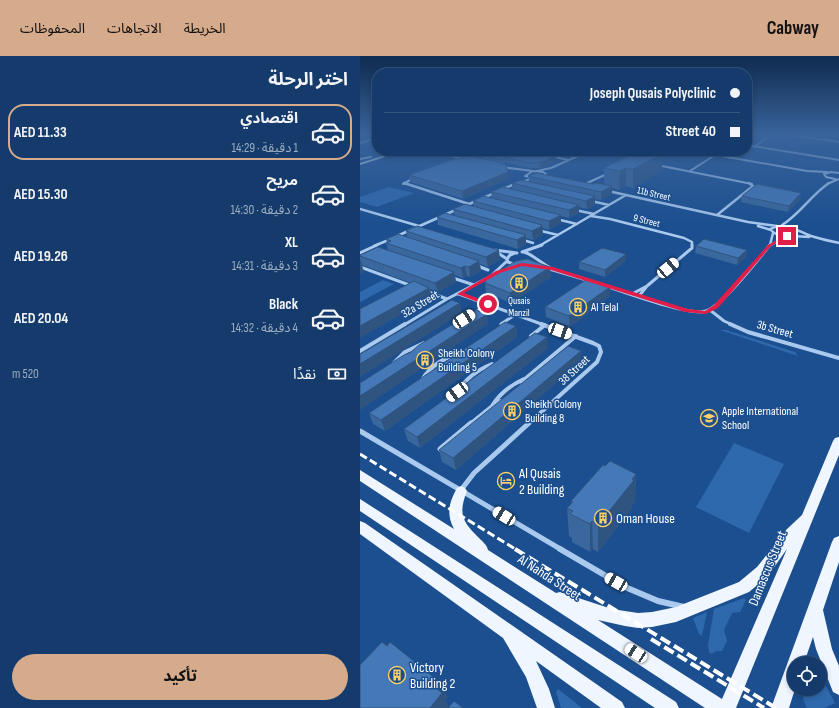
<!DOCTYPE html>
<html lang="ar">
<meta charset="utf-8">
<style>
body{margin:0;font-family:"Sofia Sans Condensed","Noto Sans Arabic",sans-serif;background:#1d4271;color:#f1f3f6;direction:rtl;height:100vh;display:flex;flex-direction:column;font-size:15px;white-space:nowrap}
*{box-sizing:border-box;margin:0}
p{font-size:13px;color:#9dadc1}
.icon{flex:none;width:22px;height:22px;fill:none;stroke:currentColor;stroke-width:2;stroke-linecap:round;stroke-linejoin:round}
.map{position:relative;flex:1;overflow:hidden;direction:ltr}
.panel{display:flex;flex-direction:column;background:#143b6b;width:360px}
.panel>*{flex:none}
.top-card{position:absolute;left:12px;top:12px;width:380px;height:88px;border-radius:16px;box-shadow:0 2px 6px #0003,0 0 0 1px #33557e;direction:rtl;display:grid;align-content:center;height:88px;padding:0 12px;background:#143b6b}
.buttons{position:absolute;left:427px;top:600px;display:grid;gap:8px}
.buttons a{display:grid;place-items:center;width:40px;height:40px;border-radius:50%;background:#143b6b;box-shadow:0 2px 6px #0003,0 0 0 1px #33557e;font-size:20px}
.end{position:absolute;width:18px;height:18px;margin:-9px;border:5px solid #e11d48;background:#fff;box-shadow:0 0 0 2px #fff}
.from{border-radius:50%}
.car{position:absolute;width:12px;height:24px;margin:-12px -6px;border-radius:5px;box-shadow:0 0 3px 1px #0007;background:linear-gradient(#fff 24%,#345 0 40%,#fff 0 76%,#345 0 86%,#fff 0)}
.top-card b{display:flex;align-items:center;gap:14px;height:38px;font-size:15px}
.top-card b+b{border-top:1px solid #33557e}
.top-card i{width:10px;height:10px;background:#f1f3f6}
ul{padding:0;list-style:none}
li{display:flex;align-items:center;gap:12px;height:56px;margin:0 8px 6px;padding:0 4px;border:2px solid transparent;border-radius:16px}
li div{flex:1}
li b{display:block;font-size:15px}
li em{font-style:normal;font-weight:700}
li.selected{border-color:#d6ab8b}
li>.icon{width:36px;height:36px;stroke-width:1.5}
h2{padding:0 12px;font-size:18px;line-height:48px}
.pay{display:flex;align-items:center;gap:10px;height:44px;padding:0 12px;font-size:15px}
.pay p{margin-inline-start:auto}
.action{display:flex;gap:8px;margin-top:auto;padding:8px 12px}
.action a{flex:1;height:46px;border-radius:24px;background:#d6ab8b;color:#111;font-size:16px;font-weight:700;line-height:46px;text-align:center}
header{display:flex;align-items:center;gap:24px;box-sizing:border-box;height:56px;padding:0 20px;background:#d6ab8b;color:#111}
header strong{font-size:19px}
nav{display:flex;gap:22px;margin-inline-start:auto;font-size:14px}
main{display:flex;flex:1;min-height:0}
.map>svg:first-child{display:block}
.green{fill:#2e69ad}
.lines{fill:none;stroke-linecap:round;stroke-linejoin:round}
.street-far5{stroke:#a9c9ee;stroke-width:2}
.street-far4{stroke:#a9c9ee;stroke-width:2.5}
.street-far3{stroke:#a9c9ee;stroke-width:3}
.street-far2{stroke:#a9c9ee;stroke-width:4}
.street-far1{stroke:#a9c9ee;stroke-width:5}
.street{stroke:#a9c9ee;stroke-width:6}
.secondary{fill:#d6e6fa;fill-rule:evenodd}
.primary{fill:#f0f6ff;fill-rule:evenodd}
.rail-far1{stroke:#fff;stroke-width:3;stroke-dasharray:8 3.5;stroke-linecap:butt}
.rail{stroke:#fff;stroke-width:4;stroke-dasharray:11 4.5;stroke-linecap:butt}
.wall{fill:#3a679d}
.shaded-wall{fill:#305480}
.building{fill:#4478b7;stroke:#305480}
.route{fill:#e11d48}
.labels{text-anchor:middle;stroke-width:3;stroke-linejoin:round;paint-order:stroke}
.far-street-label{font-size:10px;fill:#fff;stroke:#1b4f8f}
.far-poi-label{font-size:10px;fill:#fff;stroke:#1b4f8f}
.street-label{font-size:12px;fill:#fff;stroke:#1b4f8f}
.poi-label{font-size:12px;fill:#fff;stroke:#1b4f8f;text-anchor:start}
.near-poi-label{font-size:14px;fill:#fff;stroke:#1b4f8f;text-anchor:start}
.near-street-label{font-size:14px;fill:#fff;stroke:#1b4f8f}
</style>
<header>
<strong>Cabway</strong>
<nav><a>الخريطة</a><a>الاتجاهات</a><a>المحفوظات</a></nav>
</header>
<main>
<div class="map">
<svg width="479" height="652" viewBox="0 0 479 652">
<rect width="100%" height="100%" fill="#1b4f8f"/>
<path class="green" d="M29,131L54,137L17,151L0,146V141Z
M23,224L34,228L0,246V236Z
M360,274H366L435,296L438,300Z
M374,387L424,408L389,477L336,451Z
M384,542L386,544L380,556L372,557L364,574L367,585L362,595H356L352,598L349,596L348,589L354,553Z
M347,556L342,580L339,578L333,562Z
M460,619L475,647L465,652H447L443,643L446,633H460Z
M198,633L222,652H201L196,636Z"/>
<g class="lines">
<path class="street-far5" d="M430,79L479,86
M0,87L17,82
M387,89L479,104
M394,91L411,79
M71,95L105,103
M333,95L447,115L467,116
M191,100L208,104
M0,103L11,101
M297,109L392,128
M141,111L173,115
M173,115L183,116L186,118L176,122L165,120Z
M177,115L191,112L229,95
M330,115L355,99
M475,123L466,121L464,118L471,116L479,117
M44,128H43L54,122
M155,128L174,122
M225,128L249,117
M467,128L479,123"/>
<path class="street-far4" d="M44,127L109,148
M224,129L227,127
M143,133L157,127
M248,135L388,166L417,170
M123,142L137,136
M231,145L249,149
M0,153L59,170
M215,154L234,158
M357,159L393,130L389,127
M231,160L250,163L324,182L332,186V190
M196,163L217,168
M422,169C440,158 451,139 469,127
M398,170L411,174
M177,174L198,179
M436,174V177C427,182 417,181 410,173C425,165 437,175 451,180C460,183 470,185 479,187
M37,180L116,145
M433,180L449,181
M163,184L173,187
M410,189L413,177
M14,190L31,183
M179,190L266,139
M409,190L427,180"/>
<path class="street-far3" d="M134,194L157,197
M135,195L147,203
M162,196L182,189
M164,196C173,199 180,206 189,211
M0,197L17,189
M155,197L150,199L147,203L148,206L155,209
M115,209L128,214
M0,211L52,230
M186,212L230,225
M133,218L147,205
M90,221L114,229
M246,230C264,236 332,261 346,255C364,248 396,206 410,189
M66,235L87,243
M99,238L184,269
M272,238L287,230
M279,240L287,230L332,192V189
M350,254L364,265L373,269
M113,258L128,248
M141,268L156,258
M44,269L87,243L135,218"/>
<path class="street-far2" d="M370,268L388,276L479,302
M171,280L185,269
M0,295L45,268
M34,307L45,296L64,287
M62,324C71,309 84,302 100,297
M162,329L165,323L216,280
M97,336C106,322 117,314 132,308
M132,350C140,337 151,329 164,323
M110,368L131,351L141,345
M168,368L237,306L241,296L239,290L233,287L181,268"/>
<path class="street-far1" d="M0,375L202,494
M80,393L111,367
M101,434L114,417L169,367"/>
<path class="street" d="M200,493L265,531L298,545L324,551"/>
<path class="secondary" d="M38,95H44L0,109V107Z"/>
<path class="primary" d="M479,381V399L376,652H345L0,425V414L94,473C86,458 89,446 97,432L101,430L105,432L107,435C98,458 102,465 119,482C123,486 127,489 128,494L196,537L200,536L252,553L278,557L292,556L316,551L379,526L397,511L427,473L442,459L473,385L475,382ZM427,493L362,643L238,564L265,570L278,572L292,571L316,566L389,536L407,521Z
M0,443L316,646L319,652H295L0,455Z
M0,465L5,467L262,646L265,652H241L176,605L189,633L195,652H177L166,621L143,582L0,478Z
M479,480V506L463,554L472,593L479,610V639L473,636L456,593L453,581L444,607H434L435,633L429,652H411L472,486L474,482Z"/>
<path class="rail-far1" d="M0,398L157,494"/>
<path class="rail" d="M155,493L416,652
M291,583L404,652"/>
</g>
<path class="wall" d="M111,95H177L195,99L196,104L185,111L180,112H170L145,106L148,123L103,143L50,126L49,119L123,102V101L112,99Z
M303,97L302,114L273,132L266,130L259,134L252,132V138L241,144L235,143V149L227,153L219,151V157L209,162L201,160V167L189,174L182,172L183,179L173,184L166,182V188L158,193L78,169L77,161L94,159L93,153L114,151L113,145L132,142L131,136L152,133V127L169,125L168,120L233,128H244V112Z
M441,137L440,143L428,156L381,146L382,140Z
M46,175L140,203L128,211L120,208L121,215L110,221L107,220L103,222L95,219L96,226L78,236L70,233L72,241L51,227L2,209L4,216L0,203V199L28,194L26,187H27L26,183L47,181Z
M336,190L387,194L386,201L377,209L335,197Z
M266,205L245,221L219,213V206Z
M191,221L151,247L126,237L125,227Z
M250,231V240L210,271L186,261L185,251Z
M156,270L157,281L25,375L13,368L9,357Z
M188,292L60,392L48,385L44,373Z
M221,295V305L96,414L82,406L79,394Z
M245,410L276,418L275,446L272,449V452L238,496L233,493L230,496L212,486V482L209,480L207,452L211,448V445Z"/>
<path class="shaded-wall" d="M303,97L302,114L273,132V113Z
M195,99L196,104L185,111L180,112L179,106Z
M266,112V130L259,134L260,115Z
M148,116V123L103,143L102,135Z
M252,130V138L241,144V136Z
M441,137L440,143L428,156L429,150Z
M235,140V149L227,153L226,145Z
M219,149V157L209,162V154Z
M201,159V167L189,174V165Z
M182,169L183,179L173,184L172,175Z
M166,179V188L158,193L157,184Z
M139,194L140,203L128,211L126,201Z
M387,194L386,201L377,209L378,202Z
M266,198V205L245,221V214Z
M119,205L121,215L110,221L109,211Z
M1,206L4,216L0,218V207Z
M105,210L107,220L103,222L101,212Z
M190,211L191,221L151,247L150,237Z
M94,216L96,226L78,236L75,227Z
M250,231V240L210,271L209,260Z
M69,232L72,241L0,282V270Z
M100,247L102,257L0,321V308Z
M127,258L128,268L0,354V340Z
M156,270L157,281L25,375L21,364Z
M187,281L188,292L60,392L57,381Z
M221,295V305L96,414L93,402Z
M276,418L275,446L272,449V452L238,496V469Z
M232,465L233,493L230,496V468Z
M81,627L88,641L85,644L89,651L88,652H70L77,633Z"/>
<path class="building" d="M117,95H177L195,99L185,105L179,106L170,107L144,101L145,104L123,99L130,98Z
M279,95H293L303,97L273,113L266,112L260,115L244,112Z
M110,100L139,106L138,107L146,109L148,116L102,135L49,119L94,103Z
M177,117L233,128L237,127L252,130L241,136L168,120Z
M161,124L235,140L226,145L152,127Z
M397,128L441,137L429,150L382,140Z
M143,131L219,149L209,154L131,136Z
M123,140L201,159L189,165L113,145Z
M105,148L182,169L181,170H182L172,175L93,153Z
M85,157L166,179L157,184L77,161Z
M57,170L139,194L126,201L46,175Z
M38,178L119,205L109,211L105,210L101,212L26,187L31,185L26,183Z
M344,183L387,194L378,202L336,190Z
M18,191L94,216L75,227L0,200V199Z
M242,192L266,198L245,214L219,206Z
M167,203L190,211L150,237L125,227L126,223L156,205Z
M227,223L250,231L209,260L185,251Z
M54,225L69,232L0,270V253Z
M92,244L100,247L0,308V298Z
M116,254L127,258L0,340V327L44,299L51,296L59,289Z
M145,266L156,270L21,364L9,357Z
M175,277L187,281L57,381L44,373Z
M208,290L221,295L93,402L79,394Z
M250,405L276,418L272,423L274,424L238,469L232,465L230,468L210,458L213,455L207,452L213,446L211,445L243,409L245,410Z
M22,586L27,590L30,586L81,627L77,633L82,637L70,652H0V609Z
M94,645L103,652H88Z"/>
<linearGradient id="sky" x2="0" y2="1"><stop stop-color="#0f2b4f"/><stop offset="0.46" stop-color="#39639b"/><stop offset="1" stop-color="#39639b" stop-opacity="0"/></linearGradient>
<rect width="479" height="170" fill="url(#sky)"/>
<path class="route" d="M426,179L430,180L411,190L358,252L346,258L325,256L191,214L162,210L140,217L104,237L130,247V249H126L97,238L136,215L162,207L193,211L328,253L345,255L354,249L408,189Z"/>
<defs>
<g id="building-ring" transform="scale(0.9)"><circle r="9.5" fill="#1b4f8f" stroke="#ffd166" stroke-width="1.5"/><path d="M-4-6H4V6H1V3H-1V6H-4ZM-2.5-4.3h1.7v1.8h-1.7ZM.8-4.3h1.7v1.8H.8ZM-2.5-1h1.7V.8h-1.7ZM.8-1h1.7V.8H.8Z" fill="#ffd166"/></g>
<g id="school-ring" transform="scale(0.9)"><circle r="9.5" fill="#1b4f8f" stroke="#ffd166" stroke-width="1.5"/><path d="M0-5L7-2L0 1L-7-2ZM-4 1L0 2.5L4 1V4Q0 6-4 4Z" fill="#ffd166"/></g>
<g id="hotel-ring" transform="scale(0.9)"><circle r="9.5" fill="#1b4f8f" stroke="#ffd166" stroke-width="1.5"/><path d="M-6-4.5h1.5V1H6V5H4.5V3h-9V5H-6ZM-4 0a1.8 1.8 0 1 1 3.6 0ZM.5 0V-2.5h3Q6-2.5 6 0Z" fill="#ffd166"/></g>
</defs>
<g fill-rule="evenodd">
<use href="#building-ring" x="159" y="227"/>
<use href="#building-ring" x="218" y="251"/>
<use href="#building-ring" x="65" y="304"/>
<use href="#building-ring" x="152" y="355"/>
<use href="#school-ring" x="349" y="362"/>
<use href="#hotel-ring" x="146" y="425"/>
<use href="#building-ring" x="243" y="462"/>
<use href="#building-ring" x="37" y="619"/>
</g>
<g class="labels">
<g class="far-street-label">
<text transform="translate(294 137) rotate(13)" y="4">11b Street</text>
<text transform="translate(287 164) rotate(14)" y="4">9 Street</text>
</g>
<g class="far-poi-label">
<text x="159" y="248">Qusais<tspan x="159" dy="12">Manzil</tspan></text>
</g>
<g class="street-label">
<text transform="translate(60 248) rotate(-31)" y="4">32a Street</text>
<text transform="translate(415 273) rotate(16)" y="4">3b Street</text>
<text transform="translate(214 314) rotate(-43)" y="4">38 Street</text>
</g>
<g class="poi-label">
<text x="231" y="255">Al Telal</text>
<text x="78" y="301">Sheikh Colony<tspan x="78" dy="14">Building 5</tspan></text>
<text x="165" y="352">Sheikh Colony<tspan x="165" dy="14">Building 8</tspan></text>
<text x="362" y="359">Apple International<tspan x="362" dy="14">School</tspan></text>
</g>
<g class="near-poi-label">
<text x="159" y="422">Al Qusais<tspan x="159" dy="16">2 Building</tspan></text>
<text x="256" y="467">Oman House</text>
<text x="50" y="616">Victory<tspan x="50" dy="16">Building 2</tspan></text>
</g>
<g class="near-street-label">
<text transform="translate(407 512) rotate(-68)" y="5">Damascus Street</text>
<text transform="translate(190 521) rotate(33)" y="5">Al Nahda Street</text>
</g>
</g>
</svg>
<div class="buttons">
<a><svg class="icon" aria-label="locate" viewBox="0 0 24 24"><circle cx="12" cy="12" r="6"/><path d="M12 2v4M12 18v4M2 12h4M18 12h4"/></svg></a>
</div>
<i class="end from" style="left:128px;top:248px"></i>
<i class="end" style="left:427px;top:180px"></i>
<i class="car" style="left:308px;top:212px;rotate:50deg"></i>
<i class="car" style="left:104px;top:263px;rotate:57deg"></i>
<i class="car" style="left:200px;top:275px;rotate:110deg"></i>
<i class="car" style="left:97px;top:336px;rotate:234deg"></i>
<i class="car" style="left:144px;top:460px;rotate:301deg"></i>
<i class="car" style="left:256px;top:526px;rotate:300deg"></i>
<i class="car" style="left:276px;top:597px;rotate:303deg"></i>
<div class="top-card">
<b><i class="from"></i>Joseph Qusais Polyclinic</b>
<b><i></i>40 Street</b>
</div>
</div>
<section class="panel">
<h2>اختر الرحلة</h2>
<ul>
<li class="selected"><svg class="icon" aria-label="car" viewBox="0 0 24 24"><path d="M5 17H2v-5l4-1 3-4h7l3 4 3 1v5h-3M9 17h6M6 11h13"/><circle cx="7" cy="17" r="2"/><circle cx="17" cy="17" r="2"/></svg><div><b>اقتصادي</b><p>1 دقيقة · 14:29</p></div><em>AED 11.33</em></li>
<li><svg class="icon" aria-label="car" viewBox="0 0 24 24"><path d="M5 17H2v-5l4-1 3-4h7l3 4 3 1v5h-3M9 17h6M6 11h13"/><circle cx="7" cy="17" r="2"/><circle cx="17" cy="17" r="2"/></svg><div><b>مريح</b><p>2 دقيقة · 14:30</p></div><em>AED 15.30</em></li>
<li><svg class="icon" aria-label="car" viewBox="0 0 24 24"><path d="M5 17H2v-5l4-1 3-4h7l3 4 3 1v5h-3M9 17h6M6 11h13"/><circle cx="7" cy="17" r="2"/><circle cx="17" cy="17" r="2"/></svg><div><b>XL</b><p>3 دقيقة · 14:31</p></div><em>AED 19.26</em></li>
<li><svg class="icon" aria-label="car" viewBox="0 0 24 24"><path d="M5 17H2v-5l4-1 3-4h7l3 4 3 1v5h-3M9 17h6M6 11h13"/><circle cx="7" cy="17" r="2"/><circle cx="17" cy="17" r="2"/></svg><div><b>Black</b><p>4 دقيقة · 14:32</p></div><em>AED 20.04</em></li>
</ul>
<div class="pay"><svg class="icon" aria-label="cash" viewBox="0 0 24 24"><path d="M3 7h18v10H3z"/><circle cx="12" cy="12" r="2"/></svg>نقدًا<p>520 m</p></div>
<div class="action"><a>تأكيد</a></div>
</section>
</main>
